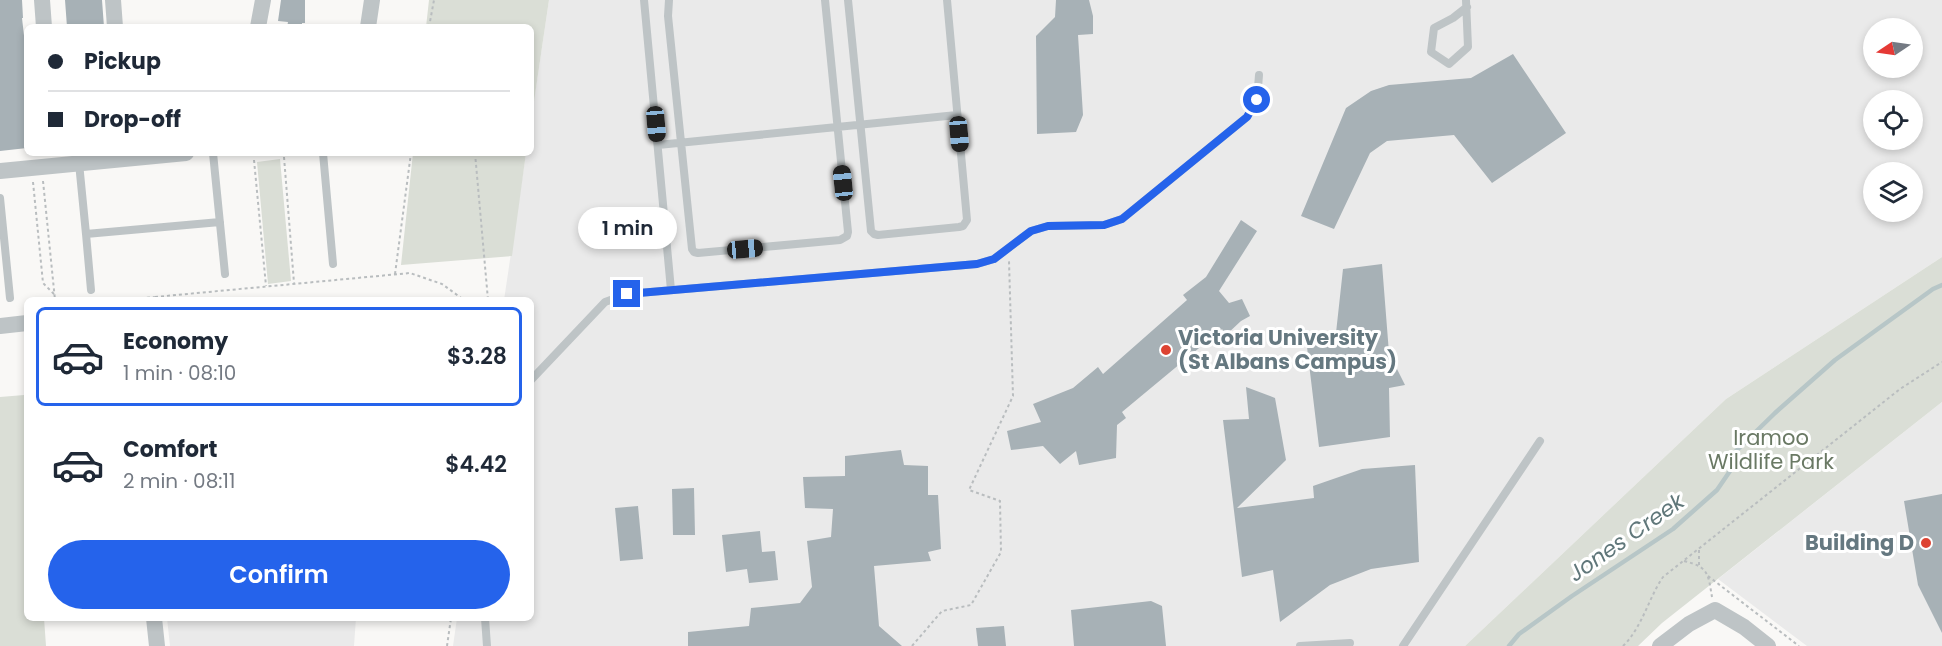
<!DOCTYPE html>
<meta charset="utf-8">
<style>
body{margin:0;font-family:Poppins,sans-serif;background:#f2f2f3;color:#1f2937;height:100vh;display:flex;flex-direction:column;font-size:22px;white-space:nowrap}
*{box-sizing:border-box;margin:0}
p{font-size:20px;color:#747a83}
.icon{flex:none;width:33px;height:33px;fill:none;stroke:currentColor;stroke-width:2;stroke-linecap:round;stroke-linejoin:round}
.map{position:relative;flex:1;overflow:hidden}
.sheet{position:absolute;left:24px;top:297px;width:510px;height:324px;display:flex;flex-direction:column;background:#fff;border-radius:9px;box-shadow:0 3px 9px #0003}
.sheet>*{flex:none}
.hud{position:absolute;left:24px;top:24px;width:510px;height:132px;border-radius:9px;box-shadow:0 3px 9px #0003;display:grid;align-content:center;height:132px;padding:0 24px;background:#fff}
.needle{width:39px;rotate:257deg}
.fabs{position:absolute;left:1863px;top:18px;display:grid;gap:12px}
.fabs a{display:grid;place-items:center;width:60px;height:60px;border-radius:50%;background:#fff;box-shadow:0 3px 9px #0003;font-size:30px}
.end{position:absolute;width:27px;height:27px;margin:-14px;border:8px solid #2563eb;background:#fff;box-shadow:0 0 0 3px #fff}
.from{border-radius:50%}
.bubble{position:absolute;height:42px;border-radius:21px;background:#fff;box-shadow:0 3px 9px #0003;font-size:20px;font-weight:600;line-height:42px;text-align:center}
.car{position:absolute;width:18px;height:36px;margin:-18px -9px;border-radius:8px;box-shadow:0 0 4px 2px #0007;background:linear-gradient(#222 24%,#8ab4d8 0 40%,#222 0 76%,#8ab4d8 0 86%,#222 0)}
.hud b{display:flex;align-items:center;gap:21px;height:57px;font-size:22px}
.hud b+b{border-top:2px solid #e0e1e3}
.hud i{width:15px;height:15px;background:#1f2937}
ul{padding:10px 0 0;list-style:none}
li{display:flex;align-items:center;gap:18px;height:99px;margin:0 12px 9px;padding:0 12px;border:3px solid transparent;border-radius:9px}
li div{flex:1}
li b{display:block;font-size:22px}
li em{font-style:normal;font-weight:600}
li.selected{border-color:#2563eb}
li>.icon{width:54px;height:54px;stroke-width:1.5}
.button{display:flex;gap:12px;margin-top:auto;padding:12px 24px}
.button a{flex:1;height:69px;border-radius:36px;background:#2563eb;color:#fff;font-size:24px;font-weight:600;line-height:69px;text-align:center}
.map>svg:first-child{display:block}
.built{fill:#eaeaea;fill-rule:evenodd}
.green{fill:#daded6}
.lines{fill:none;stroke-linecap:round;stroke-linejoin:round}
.stream{stroke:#b7c6c7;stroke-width:4.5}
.building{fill:#a7b1b6}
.path{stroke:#b9bdbf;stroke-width:2;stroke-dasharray:3 3;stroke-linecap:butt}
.lane{stroke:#bec4c6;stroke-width:8}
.street{stroke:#bec4c6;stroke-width:16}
.route{stroke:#2563eb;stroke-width:8}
.poi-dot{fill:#dd4332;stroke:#fff;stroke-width:2}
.labels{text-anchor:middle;stroke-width:6;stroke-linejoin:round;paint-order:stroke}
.poi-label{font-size:21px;font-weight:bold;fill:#657880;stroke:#fff;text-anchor:start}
.park-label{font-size:21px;fill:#6a7964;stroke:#fff}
.water-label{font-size:22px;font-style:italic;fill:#60777a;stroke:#fff}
</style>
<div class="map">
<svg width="1942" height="646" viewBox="0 0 1942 646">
<rect width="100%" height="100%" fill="#f9f8f6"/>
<path class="built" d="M549,0H1942V257L1726,399L1465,646H453L457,618H531V300H504L526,153H531V121ZM1874,28H1912V68H1874ZM1874,100H1912V140H1874ZM1874,172H1912V212H1874Z
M1942,402V646H1807L1718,579Z
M167,618H356L354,646H170Z"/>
<path class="green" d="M429,0H549L531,122V27H426Z
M413,153H526L512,256L401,265Z
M280,159L291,281L268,284L257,162Z
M1942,257V402L1662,623L1638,646H1465L1726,399Z
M24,395L27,426V618H44L46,646H0V397Z"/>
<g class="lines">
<path class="stream" d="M1509,646L1519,634L1572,596L1673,529L1717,490L1730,471L1734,453L1775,413L1835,360L1933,289L1942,285"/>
</g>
<path class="building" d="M0,0H22L23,18H22L27,62V148L0,151Z
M65,0H102L104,27H67Z
M281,0H305V23H302V27H287L288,22L278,21Z
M1056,0H1089L1093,16V34L1078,35L1083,115L1076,132L1037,134L1036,36L1055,17Z
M1513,54L1566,133L1492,183L1454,135L1387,141L1370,153L1334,229L1301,216L1346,108L1371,91L1389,85L1471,78Z
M1241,220L1257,231L1219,291L1229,303L1242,299L1250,316L1241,321L1226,335L1222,329L1122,412L1126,418L1117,425L1116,458L1079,465L1076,451L1060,464L1043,446L1011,450L1007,431L1041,422L1033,404L1073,388L1098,367L1103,374L1187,300L1183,295L1206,277Z
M1382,264L1389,353L1405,385L1389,388L1390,437L1319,447L1307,347L1335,342L1343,269Z
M1246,387L1275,398L1286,460L1237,508L1314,498L1313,486L1362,469L1415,465L1419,562L1371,569L1330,585L1280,622L1273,570L1242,577L1223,420L1249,419Z
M901,450L904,465L928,466V495H938L941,549L928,552L931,561L874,566L879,626L902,646H688V632L749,626L751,608L800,603L812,587L807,541L831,537L833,509L805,508L803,477L845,476V456Z
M694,488L695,535H673L672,489Z
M1942,494V633L1918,585L1904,501Z
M638,506L643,559L620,561L615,508Z
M760,531L762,552L775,551L778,580L749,583L747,569L726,572L722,535Z
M1151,601L1162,606L1166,646H1074L1071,610Z
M1004,626L1006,646H978L976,628Z"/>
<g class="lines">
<path class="path" d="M429,27L434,0
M475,153L488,300
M284,157L294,283
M254,160L266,286
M43,181L55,300
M33,182L43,283L54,294
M395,274L411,153
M155,297L410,273L442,284L464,300
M117,300L155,297V300
M1684,561C1709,567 1708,574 1712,597
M1699,565V549
M1708,576L1799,646
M447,646L451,618
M912,646L942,611L971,605L1001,552L1000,501L969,490L1013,396L1009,261
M1623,646C1643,626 1648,599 1663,577L1900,389L1942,362"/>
<path class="lane" d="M644,0L671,290
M669,0L668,16L692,249L694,252L698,253L840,240L847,236L848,232L825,0
M848,0L871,231L874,234L878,235L959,227L963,226L967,220L947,0
M1466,0L1468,47L1449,64L1431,52L1434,28L1453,18L1467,7
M658,145L957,115
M213,153L225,274
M323,153L333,264
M79,163L86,234L220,222
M0,198L10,298
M86,234L91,290
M531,380L605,302L627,294L977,264L994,259L1031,231L1048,226L1104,225L1122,219L1247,117L1257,100L1259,75
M485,618L487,646
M1300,646L1350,643
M1403,646L1540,441"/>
<path class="street" d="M42,0L44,27
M113,0L115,27
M258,27L263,0
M368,27L372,0
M0,171L186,153
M0,326L27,323
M154,618L157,646
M1660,646L1689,624L1715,610L1744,627L1768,646"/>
</g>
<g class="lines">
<path class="route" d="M627,294L977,264L994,259L1031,231L1048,226L1104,225L1122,219L1247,117L1257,100"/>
</g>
<g class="poi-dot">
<circle cx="1166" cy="350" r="6"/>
<circle cx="1926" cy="543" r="6"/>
</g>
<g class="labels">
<g class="poi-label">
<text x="1178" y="345">Victoria University<tspan x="1178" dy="24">(St Albans Campus)</tspan></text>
<text x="1914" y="550" text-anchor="end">Building D</text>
</g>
<g class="park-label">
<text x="1771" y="445">Iramoo<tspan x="1771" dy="24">Wildlife Park</tspan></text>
</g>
<g class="water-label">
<text transform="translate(1626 537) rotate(-35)" y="8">Jones Creek</text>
</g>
</g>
</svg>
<div class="fabs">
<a><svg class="needle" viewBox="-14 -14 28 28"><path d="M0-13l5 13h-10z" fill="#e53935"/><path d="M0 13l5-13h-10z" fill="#747a83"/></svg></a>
<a><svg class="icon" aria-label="locate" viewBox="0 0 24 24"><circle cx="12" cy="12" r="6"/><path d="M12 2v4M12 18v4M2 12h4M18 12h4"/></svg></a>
<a><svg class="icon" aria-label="layers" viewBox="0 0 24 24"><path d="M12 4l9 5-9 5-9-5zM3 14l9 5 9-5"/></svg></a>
</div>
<i class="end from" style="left:1257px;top:100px"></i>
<i class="end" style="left:627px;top:294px"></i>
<div class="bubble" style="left:578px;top:207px;width:99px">1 min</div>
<i class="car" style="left:656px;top:124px;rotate:175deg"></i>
<i class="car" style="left:959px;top:134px;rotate:175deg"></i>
<i class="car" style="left:843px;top:183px;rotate:354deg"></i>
<i class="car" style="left:745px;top:249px;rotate:85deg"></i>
<div class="hud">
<b><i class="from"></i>Pickup</b>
<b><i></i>Drop-off</b>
</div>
<section class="sheet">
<ul>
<li class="selected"><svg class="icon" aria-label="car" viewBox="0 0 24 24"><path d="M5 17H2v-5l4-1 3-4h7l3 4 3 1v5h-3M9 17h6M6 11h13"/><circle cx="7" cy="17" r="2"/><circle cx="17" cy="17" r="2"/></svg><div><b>Economy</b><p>1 min · 08:10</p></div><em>$3.28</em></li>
<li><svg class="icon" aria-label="car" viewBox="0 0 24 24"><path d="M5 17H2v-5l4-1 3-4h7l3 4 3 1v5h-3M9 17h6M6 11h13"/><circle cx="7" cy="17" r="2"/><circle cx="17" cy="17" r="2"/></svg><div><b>Comfort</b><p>2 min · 08:11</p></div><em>$4.42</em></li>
</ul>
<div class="button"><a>Confirm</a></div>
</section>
</div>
